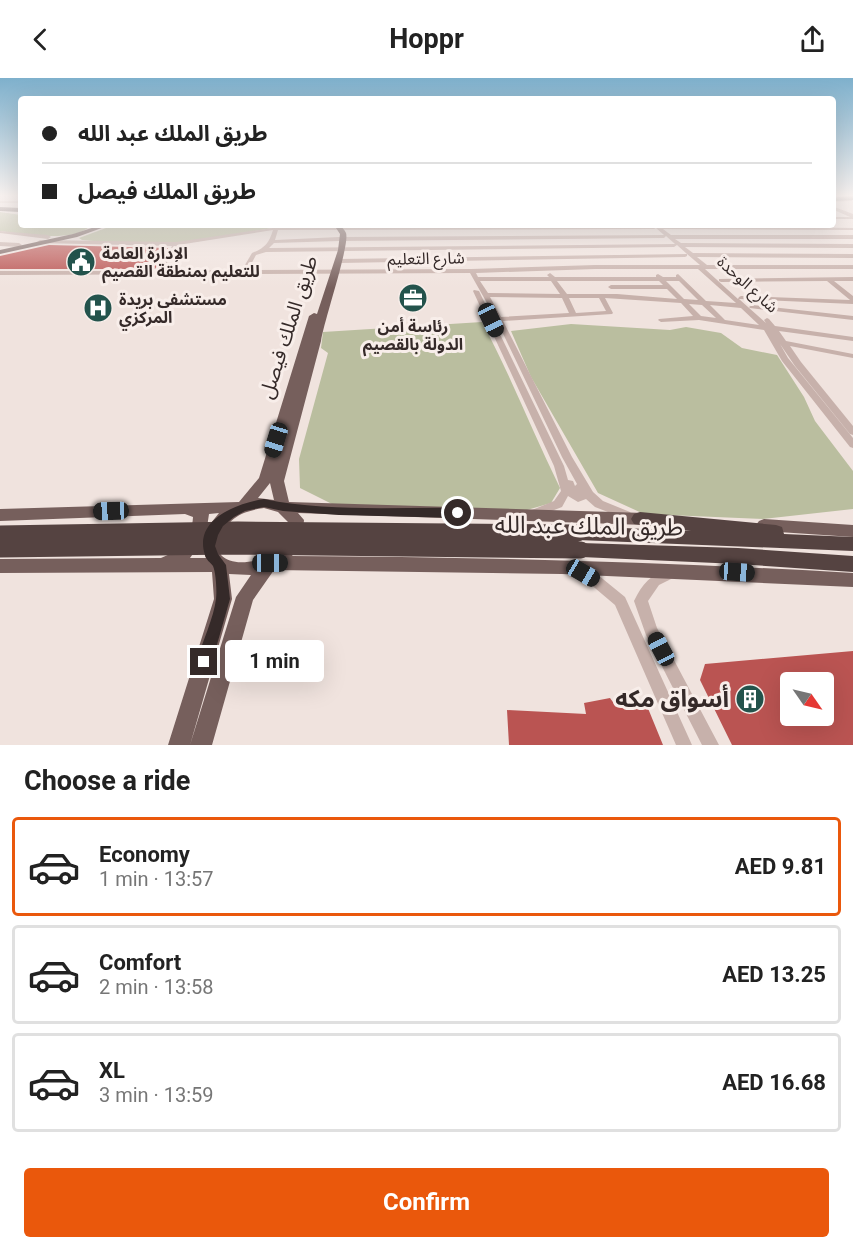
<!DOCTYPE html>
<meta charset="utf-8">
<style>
body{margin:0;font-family:Roboto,"Noto Sans Arabic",sans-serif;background:#f2f2f2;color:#222;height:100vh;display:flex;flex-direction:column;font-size:22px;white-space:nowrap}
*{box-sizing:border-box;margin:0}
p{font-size:20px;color:#767676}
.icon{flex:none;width:33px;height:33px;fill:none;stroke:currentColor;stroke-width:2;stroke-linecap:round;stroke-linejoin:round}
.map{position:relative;height:667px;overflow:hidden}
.side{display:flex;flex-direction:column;background:#fff;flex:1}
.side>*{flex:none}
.top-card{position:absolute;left:18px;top:18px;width:818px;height:132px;border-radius:6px;box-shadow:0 6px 24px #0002;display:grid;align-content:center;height:132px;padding:0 24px;background:#fff}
.needle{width:39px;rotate:124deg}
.controls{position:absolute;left:780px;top:594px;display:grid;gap:12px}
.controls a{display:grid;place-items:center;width:54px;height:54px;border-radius:6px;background:#fff;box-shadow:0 6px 24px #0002;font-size:30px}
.end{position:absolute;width:27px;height:27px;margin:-14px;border:8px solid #352a29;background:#fff;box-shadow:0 0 0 3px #fff}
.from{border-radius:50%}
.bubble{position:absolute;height:42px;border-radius:6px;background:#fff;box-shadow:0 6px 24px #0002;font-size:20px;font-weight:700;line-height:42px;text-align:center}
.car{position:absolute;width:18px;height:36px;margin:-18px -9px;border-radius:8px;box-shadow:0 0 4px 2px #0007;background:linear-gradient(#222 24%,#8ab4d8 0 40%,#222 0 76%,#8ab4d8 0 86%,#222 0)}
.top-card b{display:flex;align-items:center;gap:21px;height:57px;font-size:22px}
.top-card b+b{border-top:2px solid #e0e0e0}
.top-card i{width:15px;height:15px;background:#222}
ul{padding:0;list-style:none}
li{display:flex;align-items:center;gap:18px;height:99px;margin:0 12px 9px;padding:0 12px;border:3px solid #e0e0e0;border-radius:6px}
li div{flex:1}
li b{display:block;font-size:22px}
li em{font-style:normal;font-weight:700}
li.on{border-color:#ea580c}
li>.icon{width:54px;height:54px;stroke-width:1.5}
h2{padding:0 24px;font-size:27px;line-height:72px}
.cta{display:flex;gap:12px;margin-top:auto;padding:12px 24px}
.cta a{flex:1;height:69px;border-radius:6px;background:#ea580c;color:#fff;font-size:24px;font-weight:700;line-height:69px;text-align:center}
header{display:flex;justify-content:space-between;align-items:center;height:78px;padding:0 24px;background:#fff;font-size:27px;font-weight:700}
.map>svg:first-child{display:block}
.green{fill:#babe9f}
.building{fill:#ba5452;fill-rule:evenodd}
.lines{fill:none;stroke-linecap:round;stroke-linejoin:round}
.minor{fill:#c7b1ab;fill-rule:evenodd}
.major{fill:#765f5c;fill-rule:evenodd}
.highway{fill:#554341;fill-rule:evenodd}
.highway-bridge{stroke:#554341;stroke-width:17}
.route{fill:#352a29}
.labels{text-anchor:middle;stroke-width:6;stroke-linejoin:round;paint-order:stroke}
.far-poi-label{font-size:16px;font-weight:bold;fill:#352a29;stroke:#f8eeea;text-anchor:start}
.far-street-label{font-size:16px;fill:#352a29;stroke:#f8eeea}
.street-label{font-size:20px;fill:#352a29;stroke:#f8eeea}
.near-street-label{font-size:24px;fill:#352a29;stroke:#f8eeea}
.near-poi-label{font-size:24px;font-weight:bold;fill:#352a29;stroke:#f8eeea;text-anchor:end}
</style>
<header><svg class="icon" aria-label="back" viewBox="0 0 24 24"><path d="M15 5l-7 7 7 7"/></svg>Hoppr<svg class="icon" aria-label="share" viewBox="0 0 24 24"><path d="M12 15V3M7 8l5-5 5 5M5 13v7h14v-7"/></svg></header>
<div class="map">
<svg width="853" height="667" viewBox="0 0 853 667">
<rect width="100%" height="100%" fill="#f0e3de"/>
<path class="green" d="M0,134L21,137V147L90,148C73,165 23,156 0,153Z
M114,147H289L194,164L117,165L82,162L79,160Z
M482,244C511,298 533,355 560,410L551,425L527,432L332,426L300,410L299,381L328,275L321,270L323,254Z
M571,246L670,252L686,249L721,255L742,270L777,277L804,319L815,343L853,393V431L763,441L644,436L598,415L531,299L511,253Z"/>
<path class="building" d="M49,167L168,170L155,191H0V178Z
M853,573V667H732L700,602L705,586ZM790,604H824V638H790Z
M610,620L615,627L645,623L663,667H509L507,632L586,636L584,625Z"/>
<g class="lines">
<path class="minor" d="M852,121V123L832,124V122Z
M0,123H21V125H0Z
M832,128L853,136V141H832V139H850L832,131Z
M654,147L853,150V152L663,151L671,157H853V161H675L681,165L853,166V170L685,169L693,175L853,176V180L697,179L707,187H853V191H705L738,221L739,219L741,218L850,222L827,203L721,204L719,203V201L853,199V203H834L853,218V226L739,221L766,245L764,242L767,240L769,241L775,248L853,259V263L779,253L786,263L853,276V280L790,268L801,284L853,348V357L850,356L795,288L780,266L788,280L853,360V370L850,369L782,283L764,252L699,242L661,244L658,242L659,241L693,238L681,225L605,220L613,235L612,236L503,243L572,379L593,414L603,423L630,434L632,437L630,440L626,441L595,429L586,421L578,424L568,418L562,429L536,439L532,438L530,435L532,432L554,423L561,413L554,388L473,213L474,212L479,213L564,388L568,402L573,403L575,408L577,406L562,379L496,241L470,195L0,197V193H156L172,168L38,165L37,164L40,162L176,164L279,149H655ZM656,150L664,157L339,159L275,162L278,152L654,151ZM273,152C269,165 265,170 252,175L242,192L162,193L178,167ZM666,158L675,166L269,170L274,165L339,163L664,160ZM677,167L687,176L339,181L336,183L339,185L685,179L687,178V176L700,187H595L471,191L248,192L256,177L266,174L674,169ZM595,191H698L736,225L706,223L678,196L676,197V199H663L658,196L656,197V199H555L550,195L547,197L549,199H478L476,195ZM480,203H551L560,216L488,215ZM557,203H659L663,207H611L608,209L611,211H667L677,221L617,216H567ZM666,203H679L698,222L684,221ZM490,219L562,220L569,235L501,239ZM569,220H599L606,233L576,235ZM689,226L702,227L716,240L701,238ZM710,227L741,230L759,247L725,242Z
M0,153L48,157L51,159L48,161L0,155Z
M0,164L19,165L22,167L19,169L0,168Z
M752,227L853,238V242L750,230L749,229Z
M575,489L598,497L625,519L692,667H676L615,527L589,505L571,498L569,494L571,490Z
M669,491L673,492L675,496L673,500L659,507L648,523L657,550L719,667H702L646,557L634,523C642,506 651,496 669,491Z"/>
<path class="major" d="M101,147H110L77,159L0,176V172L73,156Z
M334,147H340C342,150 345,152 346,155C350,167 324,243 321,263L284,403L289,424L645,435L650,437L653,441L650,445L645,447L298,435L304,442L302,463L292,478C479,479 666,484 853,495V509L562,496L274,492L253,522L212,667H190L236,519L251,497L229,496L232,521L190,667H168L214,521L212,494L0,495V481L161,480C180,473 192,460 193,439L185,436L0,443V431L239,424L259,400L309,238L314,235L317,236L338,172L340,156ZM270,405L274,422L258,420ZM264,430L278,434L288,444C288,450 288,458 285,463C276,480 236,493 221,477C221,476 217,468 217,468C226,442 237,434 264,430ZM219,435L211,445L206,456L209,436ZM204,460L201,468L206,480H190Z
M764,441L853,447V459L764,453L759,451L756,447L759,443Z"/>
<path class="highway" d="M853,118V122L832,123V119Z
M0,129L21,130V134L0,133Z
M640,434L776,447L782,449L784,456L853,459V473L578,462L572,460L569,455L572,450L578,448L691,453L634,446L631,441L634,436Z
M581,465L738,470L853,478V494L738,486L581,479L575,477L572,472L575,467Z"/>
<path class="highway-bridge" d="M0,456L238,452L578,455
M0,471L234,468L581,472"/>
</g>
<linearGradient id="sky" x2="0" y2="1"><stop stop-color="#7eb0cc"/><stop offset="0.56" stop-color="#f8f2f0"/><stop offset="1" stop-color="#f8f2f0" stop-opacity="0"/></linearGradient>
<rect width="853" height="210" fill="url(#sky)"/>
<path class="route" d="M264,421C326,434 394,429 458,430L464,435L458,440L339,437L283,433L264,429L245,433L234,439L223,448L218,457L215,468L218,476L226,487L230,521L212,584L210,589L204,591L199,589L196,584C202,565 214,539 216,521C217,513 216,495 213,488C210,484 206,482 205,477C193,441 238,425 264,421Z"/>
<defs>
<g id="civic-disc" transform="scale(1.5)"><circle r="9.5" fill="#23534c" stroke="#f8eeea"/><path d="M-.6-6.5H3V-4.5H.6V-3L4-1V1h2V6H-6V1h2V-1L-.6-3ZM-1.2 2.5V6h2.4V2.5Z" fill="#fff"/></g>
<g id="office-disc" transform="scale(1.5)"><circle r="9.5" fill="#23534c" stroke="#f8eeea"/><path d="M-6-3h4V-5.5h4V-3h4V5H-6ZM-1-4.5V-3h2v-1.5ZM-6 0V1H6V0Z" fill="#fff"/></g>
<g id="hospital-disc" transform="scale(1.5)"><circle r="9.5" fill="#23534c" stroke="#f8eeea"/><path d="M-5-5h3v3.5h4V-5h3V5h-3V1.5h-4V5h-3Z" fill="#fff"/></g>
<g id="building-disc" transform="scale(1.5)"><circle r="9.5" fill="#23534c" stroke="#f8eeea"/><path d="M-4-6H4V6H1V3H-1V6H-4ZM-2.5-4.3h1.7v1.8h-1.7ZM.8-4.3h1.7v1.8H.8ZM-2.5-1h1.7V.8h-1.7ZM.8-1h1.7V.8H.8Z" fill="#fff"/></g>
</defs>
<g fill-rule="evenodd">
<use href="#civic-disc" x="81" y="184"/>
<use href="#office-disc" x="413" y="220"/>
<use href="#hospital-disc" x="98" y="230"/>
<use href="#building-disc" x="750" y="621"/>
</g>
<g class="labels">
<g class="far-poi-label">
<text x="102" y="181">الإدارة العامة<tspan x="102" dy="18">للتعليم بمنطقة القصيم</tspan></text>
<text x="119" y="227">مستشفى بريدة<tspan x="119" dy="18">المركزي</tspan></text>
<text x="413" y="254" text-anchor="middle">رئاسة أمن<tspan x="413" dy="18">الدولة بالقصيم</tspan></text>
</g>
<g class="far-street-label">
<text transform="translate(426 180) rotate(-1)" y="6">شارع التعليم</text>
<text transform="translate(748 206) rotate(42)" y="6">شارع الوحدة</text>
</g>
<g class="street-label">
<text transform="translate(288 249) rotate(-72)" y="7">طريق الملك فيصل</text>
</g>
<g class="near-street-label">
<text transform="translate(589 448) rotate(1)" y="8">طريق الملك عبد الله</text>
</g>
<g class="near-poi-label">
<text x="729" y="629">أسواق مكه</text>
</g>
</g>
</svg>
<div class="controls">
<a><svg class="needle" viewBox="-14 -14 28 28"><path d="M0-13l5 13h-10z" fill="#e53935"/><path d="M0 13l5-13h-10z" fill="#767676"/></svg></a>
</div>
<i class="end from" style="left:458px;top:435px"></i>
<i class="end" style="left:204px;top:584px"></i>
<div class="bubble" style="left:225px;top:562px;width:99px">1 min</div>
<i class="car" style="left:491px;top:242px;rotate:155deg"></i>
<i class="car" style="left:276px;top:362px;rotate:197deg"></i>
<i class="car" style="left:111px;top:433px;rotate:268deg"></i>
<i class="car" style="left:270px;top:485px;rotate:90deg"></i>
<i class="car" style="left:737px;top:494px;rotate:94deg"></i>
<i class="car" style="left:583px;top:495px;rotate:120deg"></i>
<i class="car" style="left:661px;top:571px;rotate:332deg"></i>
<div class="top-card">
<b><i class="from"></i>طريق الملك عبد الله</b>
<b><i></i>طريق الملك فيصل</b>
</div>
</div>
<section class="side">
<h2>Choose a ride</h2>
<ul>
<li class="on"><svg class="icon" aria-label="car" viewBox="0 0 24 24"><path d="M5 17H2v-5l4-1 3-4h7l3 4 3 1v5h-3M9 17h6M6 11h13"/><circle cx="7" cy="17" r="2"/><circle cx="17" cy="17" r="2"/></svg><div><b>Economy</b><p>1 min · 13:57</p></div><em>AED 9.81</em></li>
<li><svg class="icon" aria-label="car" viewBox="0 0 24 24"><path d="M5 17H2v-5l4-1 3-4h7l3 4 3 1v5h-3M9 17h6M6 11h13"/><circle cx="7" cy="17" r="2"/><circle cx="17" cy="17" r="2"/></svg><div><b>Comfort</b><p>2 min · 13:58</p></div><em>AED 13.25</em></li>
<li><svg class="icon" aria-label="car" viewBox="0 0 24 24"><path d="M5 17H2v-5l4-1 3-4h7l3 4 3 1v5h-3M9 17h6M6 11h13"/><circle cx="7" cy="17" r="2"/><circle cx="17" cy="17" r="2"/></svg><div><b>XL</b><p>3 min · 13:59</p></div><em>AED 16.68</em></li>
</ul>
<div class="cta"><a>Confirm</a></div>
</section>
